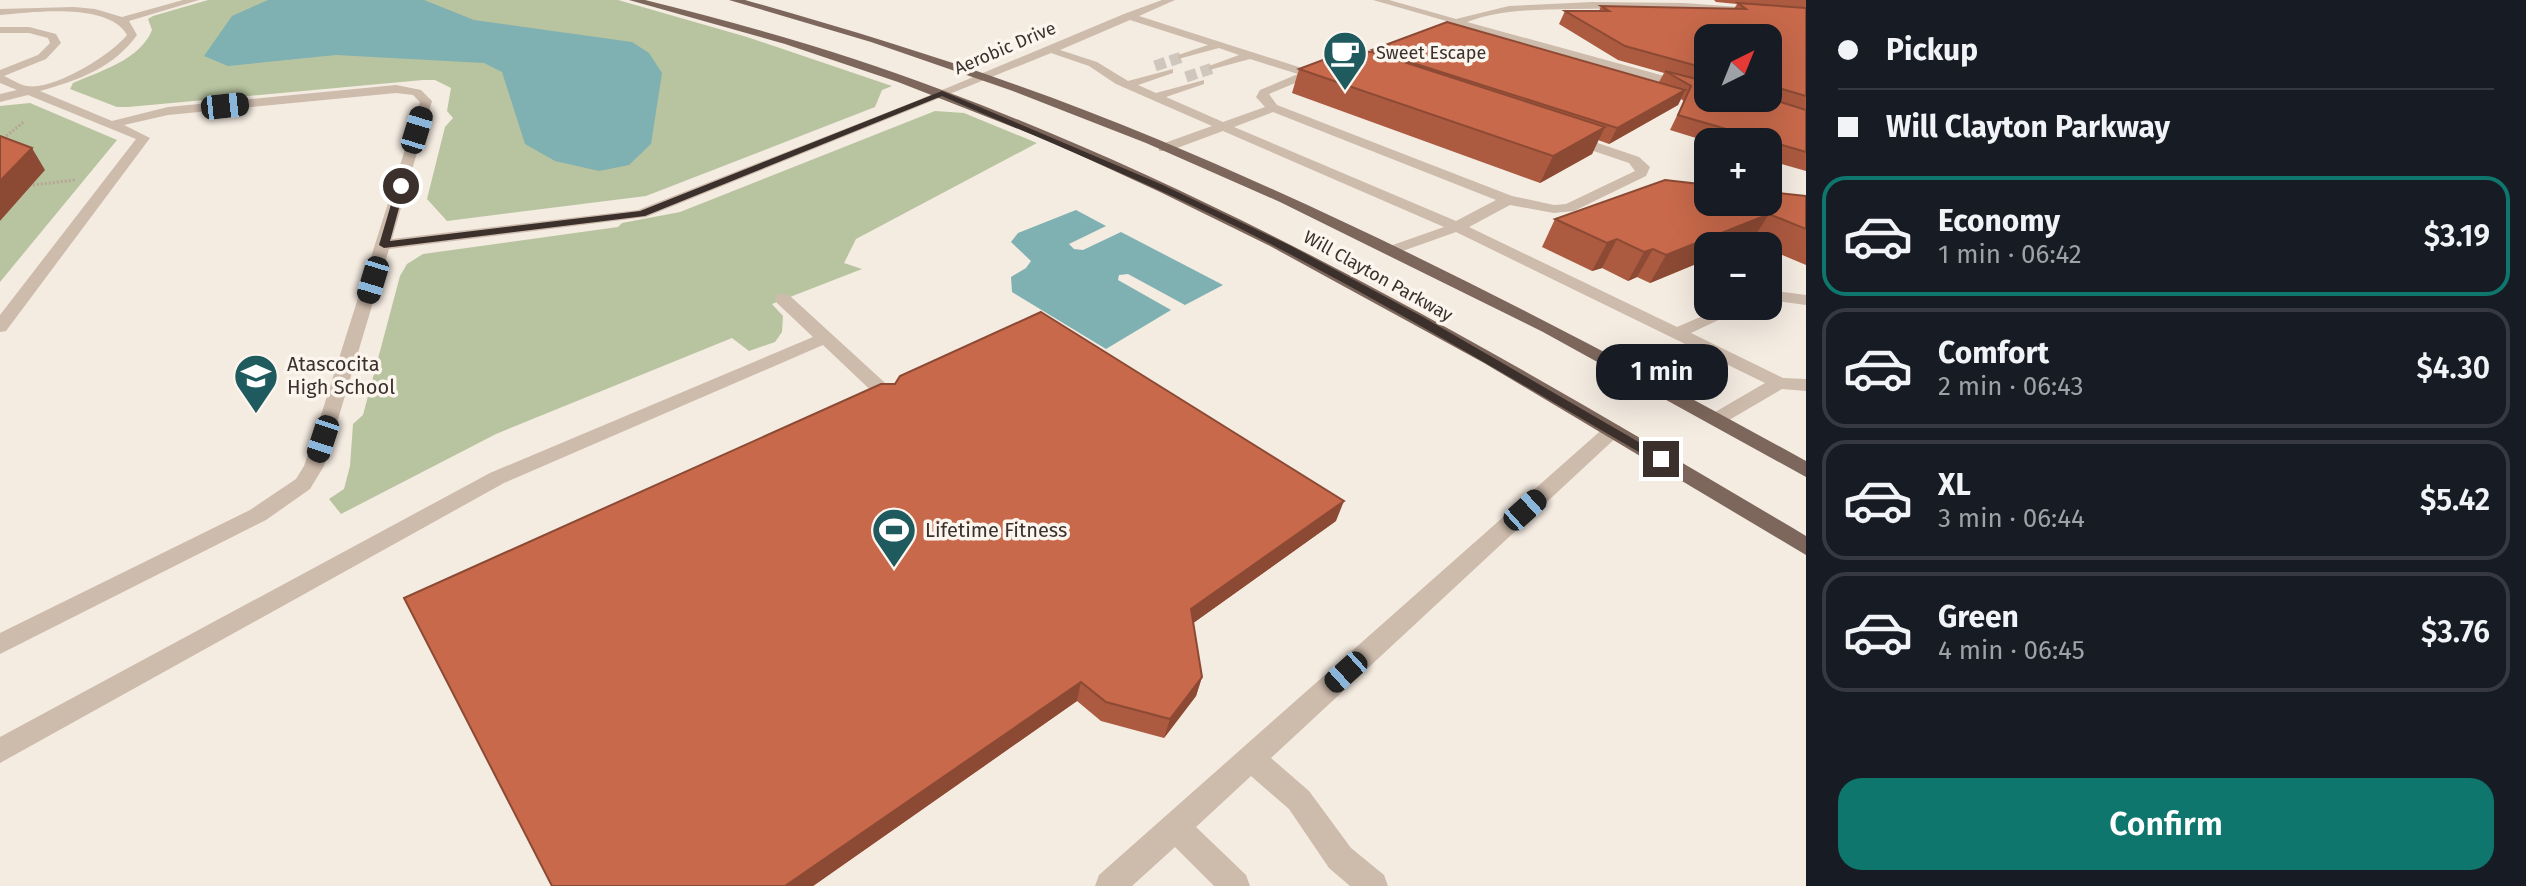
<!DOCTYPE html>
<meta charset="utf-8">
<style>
body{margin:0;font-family:"Fira Sans",sans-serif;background:#20242c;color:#f1f3f6;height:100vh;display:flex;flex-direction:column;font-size:30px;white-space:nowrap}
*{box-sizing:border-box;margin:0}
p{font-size:26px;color:#9ea1a6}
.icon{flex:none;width:44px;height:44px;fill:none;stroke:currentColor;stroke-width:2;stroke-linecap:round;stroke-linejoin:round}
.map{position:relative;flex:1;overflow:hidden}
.sheet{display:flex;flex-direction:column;background:#171b24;width:720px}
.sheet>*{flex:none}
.guide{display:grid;align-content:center;height:176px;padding:0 32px;background:#171b24}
.needle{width:52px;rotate:43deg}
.fabs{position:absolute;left:1694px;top:24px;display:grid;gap:16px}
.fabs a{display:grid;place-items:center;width:88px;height:88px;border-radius:16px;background:#171b24;box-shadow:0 8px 32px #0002;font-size:40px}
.end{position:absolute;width:36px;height:36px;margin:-18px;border:10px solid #3b302b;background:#fff;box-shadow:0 0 0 4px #fff}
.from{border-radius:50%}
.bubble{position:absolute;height:56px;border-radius:24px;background:#171b24;box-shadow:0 8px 32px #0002;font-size:26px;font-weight:600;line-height:56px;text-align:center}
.car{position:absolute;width:24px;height:48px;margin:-24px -12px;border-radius:10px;box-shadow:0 0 6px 2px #0007;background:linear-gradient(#222 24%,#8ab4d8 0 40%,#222 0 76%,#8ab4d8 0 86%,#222 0)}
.guide b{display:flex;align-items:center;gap:28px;height:76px;font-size:30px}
.guide b+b{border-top:2px solid #363941}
.guide i{width:20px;height:20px;background:#f1f3f6}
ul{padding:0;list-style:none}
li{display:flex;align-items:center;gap:24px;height:120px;margin:0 16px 12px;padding:0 16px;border:4px solid #363941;border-radius:24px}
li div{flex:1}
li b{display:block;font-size:30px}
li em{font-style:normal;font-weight:600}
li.selected{border-color:#0f766e}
li>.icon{width:72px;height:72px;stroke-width:1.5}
.primary-button{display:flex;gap:16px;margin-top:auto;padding:16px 32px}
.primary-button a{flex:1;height:92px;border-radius:24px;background:#0f766e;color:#fff;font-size:32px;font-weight:600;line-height:92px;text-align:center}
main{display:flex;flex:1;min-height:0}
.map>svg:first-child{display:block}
.green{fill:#b8c4a0}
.water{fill:#7fb0b2}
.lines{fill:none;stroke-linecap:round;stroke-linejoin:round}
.minor-tunnel{stroke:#cfc6bd;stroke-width:11;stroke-dasharray:11 5;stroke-linecap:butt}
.path{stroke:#b9a596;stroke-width:3;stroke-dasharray:2 2;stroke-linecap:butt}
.minor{fill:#cdbbac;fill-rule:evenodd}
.major{fill:#7d675c;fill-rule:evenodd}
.wall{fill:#ac5a40;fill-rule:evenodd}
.shaded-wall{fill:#8c4a34}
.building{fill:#c8694b;stroke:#8c4a34;stroke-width:2}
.route{fill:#3b302b}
.labels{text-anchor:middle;stroke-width:7;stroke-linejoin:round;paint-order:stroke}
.far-street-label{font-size:18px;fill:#3b302b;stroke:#fbf5ee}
.far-poi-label{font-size:18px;fill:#3b302b;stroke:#fbf5ee;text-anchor:start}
.poi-label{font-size:20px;fill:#3b302b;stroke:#fbf5ee;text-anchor:start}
</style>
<main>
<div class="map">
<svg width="1806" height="886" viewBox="0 0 1806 886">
<rect width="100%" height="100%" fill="#f4ebe1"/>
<path class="green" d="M208,0H618L747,37L892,86L882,90L875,107L646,196L447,221L427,199L445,127L453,118L447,111L451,88L435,80H423L128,107H117L70,89L73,83C100,71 140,60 152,30L148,19L153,16Z
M30,103L117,140L0,282V221L42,165L23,156L0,158V106Z
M935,111L964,113L1037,143L856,239L844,263L862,269L772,304L783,316L782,332L775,342L749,351L732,338L496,434L341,514L329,499L344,489L350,466L353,424L363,415L400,276L407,264L423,254L618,227L622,223L680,212Z"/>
<path class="water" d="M268,0H424L474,20L632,42L649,53L662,73L651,144L629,165L599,171L555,161L525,144L502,72L484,63L336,55L228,66L204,56L232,16Z
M1076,210L1106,226L1069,244L1074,249L1083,250L1121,232L1223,285L1185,305L1128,274L1119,275L1118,280L1171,310L1106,349L1012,292L1011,277L1026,268L1031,261L1011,242L1018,233Z"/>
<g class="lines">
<path class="minor-tunnel" d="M1155,66L1182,57
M1186,77L1213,68"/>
<path class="path" d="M0,141L25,121
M25,186L75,180"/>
<path class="minor" d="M183,0H199L129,21L137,35C113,68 79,80 40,91L112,121L168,107L396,85L421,90L432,101L392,239L638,210L916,101L1124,14L1162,0H1175L1139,16L1308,70L1324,67V71L1269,94L1277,105L1512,196L1554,205L1566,204L1635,171L1629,163L1567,142V136H1577L1639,157L1650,167L1646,176L1574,211L1554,213L1510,205L1469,227L1677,327L1726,306H1748L1691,333L1783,378L1806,379V391L1782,389L1724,423H1710L1707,419L1710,415L1765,383L1456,232L1397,253H1387V247L1444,227L1223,131L1169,151H1159V145L1212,126L1116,84L1089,66L1051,53L646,217L389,249L324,466L310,489L266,520L0,654V633L250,510L296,479L304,466L322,412L420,102L413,95L396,93L168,115L124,125L150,138L6,331L0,332V315L136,139L28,95L0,102V94L17,90L0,83V70L38,55L50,43L48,38L29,33H0V27H29L56,34L61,43L46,59L4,76C11,79 20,85 27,86C53,91 111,55 127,35C109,2 33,12 0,15V9L74,7L95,9L122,17ZM1130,20L1208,45L1178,55V59L1219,48L1239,55L1209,66V70L1250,59L1298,74L1260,90L1256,97L1265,107L1223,122L1166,97L1204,84V80L1156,93L1138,85L1173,73V69L1128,81L1097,62L1060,50ZM1273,112L1496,200L1456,221L1234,127Z
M1373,0H1389L1456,19L1509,6L1592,2L1684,3L1806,12V18C1728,11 1649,7 1571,9C1536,10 1500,9 1467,22L1708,88V96Z
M1768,290L1806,295V305L1768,300Z
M783,294L789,295L895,392L897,396L895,400H881L823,345L504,483L0,763V737L490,473L813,337L777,303L775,299L777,295Z
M1613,424L1620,426L1623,430L1620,434L1271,758L1309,791L1351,848L1384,875L1388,886H1350L1329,868L1289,809L1251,776L1196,827L1246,875L1250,886H1214L1175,847L1132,886H1095L1099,875L1606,426Z"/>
<path class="major" d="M629,0H645C746,25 845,53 942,90C1247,204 1527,370 1806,536V555L1484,363L1270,246L1160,192L1049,141L898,82L785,44Z
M729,0H745C884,39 1023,83 1157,139C1380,232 1594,344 1806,461V477L1543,332L1280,202L1146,143L1010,90L871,42Z"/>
</g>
<path class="wall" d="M1714,0H1806V171L1768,160V142H1709L1670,130L1684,101L1681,99L1678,105L1609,144L1598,140L1592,154L1540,183L1292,93L1299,69L1371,52L1372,50L1659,82L1664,73L1618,60L1559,24L1565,11H1599L1601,6L1734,9L1737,4L1716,2ZM1708,38H1768V98H1708Z
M1806,196V265L1768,249V246H1761L1751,242L1708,246V259L1650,283L1637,277L1628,281L1602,268L1592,271L1542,247L1555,219Z
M1336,521L1193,623L1202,677L1196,696L1164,738L1101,721L1077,701L813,886H552Z"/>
<path class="shaded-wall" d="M1685,90L1678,105L1609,144L1617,128Z
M1605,127L1592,154L1540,183L1553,156Z
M32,148L45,170L0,221V181Z
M1769,214L1751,242L1740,246H1708V259L1650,283L1666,255Z
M1617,239L1602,268L1592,271L1607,243Z
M1653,249L1637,277L1628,281L1644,252Z
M1344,501L1336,521L1185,629L1191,609Z
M1202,677L1196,696L1164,738L1170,719Z
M1081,682L1077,701L813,886H785Z"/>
<path class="building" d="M1738,3L1806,8V96L1768,85V38H1708V69L1625,46L1565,11H1609L1601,6L1746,9Z
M1447,22L1685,90L1617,128L1372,50Z
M1352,49L1376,53L1605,127L1553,156L1299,69Z
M1665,71L1708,82V98H1768L1806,110V152L1678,115L1691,86Z
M0,136L32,148L0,181Z
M1665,180L1708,185V202H1768V192L1806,196V229L1769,214L1666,255L1653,249L1644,252L1617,239L1607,243L1555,219Z
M1041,312L1344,501L1191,609L1202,677L1170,719L1106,702L1081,682L785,886H552L404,598L881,384H895L900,376Z"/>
<path class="route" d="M942,91L1163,185L1291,246L1423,317L1668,459L1666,462H1656C1533,391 1411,318 1286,252C1174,193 1057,146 942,96L645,216L384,248L379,245L397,184L405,186L390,241L640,211Z"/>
<defs>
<g id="cafe-pin" transform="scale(2.3)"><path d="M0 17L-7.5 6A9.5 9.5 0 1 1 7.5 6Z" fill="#1f5a5e" stroke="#fbf5ee"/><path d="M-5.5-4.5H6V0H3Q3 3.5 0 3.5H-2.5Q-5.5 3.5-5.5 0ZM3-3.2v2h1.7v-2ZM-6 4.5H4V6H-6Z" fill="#fff"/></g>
<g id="school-pin" transform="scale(2.3)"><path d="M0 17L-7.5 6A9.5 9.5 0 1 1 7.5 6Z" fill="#1f5a5e" stroke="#fbf5ee"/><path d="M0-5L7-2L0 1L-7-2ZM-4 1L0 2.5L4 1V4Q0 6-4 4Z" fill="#fff"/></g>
<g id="stadium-pin" transform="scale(2.3)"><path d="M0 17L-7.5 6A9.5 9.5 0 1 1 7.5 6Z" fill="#1f5a5e" stroke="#fbf5ee"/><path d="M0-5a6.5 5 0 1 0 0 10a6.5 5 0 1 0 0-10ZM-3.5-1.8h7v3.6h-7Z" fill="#fff"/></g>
</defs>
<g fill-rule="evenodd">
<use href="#cafe-pin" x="1345" y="53"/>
<use href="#school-pin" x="256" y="376"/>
<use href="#stadium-pin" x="894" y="530"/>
</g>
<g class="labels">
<g class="far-street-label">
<text transform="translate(1005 48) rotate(-23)" y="6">Aerobic Drive</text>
<text transform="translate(1378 276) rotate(29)" y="6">Will Clayton Parkway</text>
</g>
<g class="far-poi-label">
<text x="1376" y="59">Sweet Escape</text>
</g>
<g class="poi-label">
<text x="287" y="371">Atascocita<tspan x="287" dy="23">High School</tspan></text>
<text x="925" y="537">Lifetime Fitness</text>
</g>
</g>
</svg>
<div class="fabs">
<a><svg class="needle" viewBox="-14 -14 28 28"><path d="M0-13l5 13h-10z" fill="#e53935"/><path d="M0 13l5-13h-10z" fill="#9ea1a6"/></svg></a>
<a>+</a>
<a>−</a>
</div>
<i class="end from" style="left:401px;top:186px"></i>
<i class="end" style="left:1661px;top:459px"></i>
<div class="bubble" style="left:1596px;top:344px;width:132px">1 min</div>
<i class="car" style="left:225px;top:106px;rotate:84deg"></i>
<i class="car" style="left:417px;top:130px;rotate:17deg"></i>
<i class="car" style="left:373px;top:280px;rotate:197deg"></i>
<i class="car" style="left:323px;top:439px;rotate:198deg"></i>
<i class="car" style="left:1525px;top:510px;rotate:48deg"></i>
<i class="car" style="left:1346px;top:672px;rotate:228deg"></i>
</div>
<section class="sheet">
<div class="guide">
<b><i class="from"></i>Pickup</b>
<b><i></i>Will Clayton Parkway</b>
</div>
<ul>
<li class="selected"><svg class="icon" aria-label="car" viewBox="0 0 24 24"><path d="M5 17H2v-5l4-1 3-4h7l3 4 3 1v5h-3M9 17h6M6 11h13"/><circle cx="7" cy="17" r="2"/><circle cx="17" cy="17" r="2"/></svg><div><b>Economy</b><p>1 min · 06:42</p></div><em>$3.19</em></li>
<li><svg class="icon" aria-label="car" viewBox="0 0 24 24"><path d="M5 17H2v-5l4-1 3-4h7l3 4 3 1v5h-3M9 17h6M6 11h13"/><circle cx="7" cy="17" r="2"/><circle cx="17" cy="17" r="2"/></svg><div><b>Comfort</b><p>2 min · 06:43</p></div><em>$4.30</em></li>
<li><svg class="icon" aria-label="car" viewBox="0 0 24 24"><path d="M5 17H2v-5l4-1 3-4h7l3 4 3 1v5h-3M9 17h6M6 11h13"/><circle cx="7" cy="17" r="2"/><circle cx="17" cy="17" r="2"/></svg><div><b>XL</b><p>3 min · 06:44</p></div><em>$5.42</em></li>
<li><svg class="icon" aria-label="car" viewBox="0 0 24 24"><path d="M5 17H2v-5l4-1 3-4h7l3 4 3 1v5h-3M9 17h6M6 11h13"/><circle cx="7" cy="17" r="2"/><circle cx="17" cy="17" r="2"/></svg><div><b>Green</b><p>4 min · 06:45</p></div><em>$3.76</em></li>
</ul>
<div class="primary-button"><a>Confirm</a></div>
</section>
</main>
